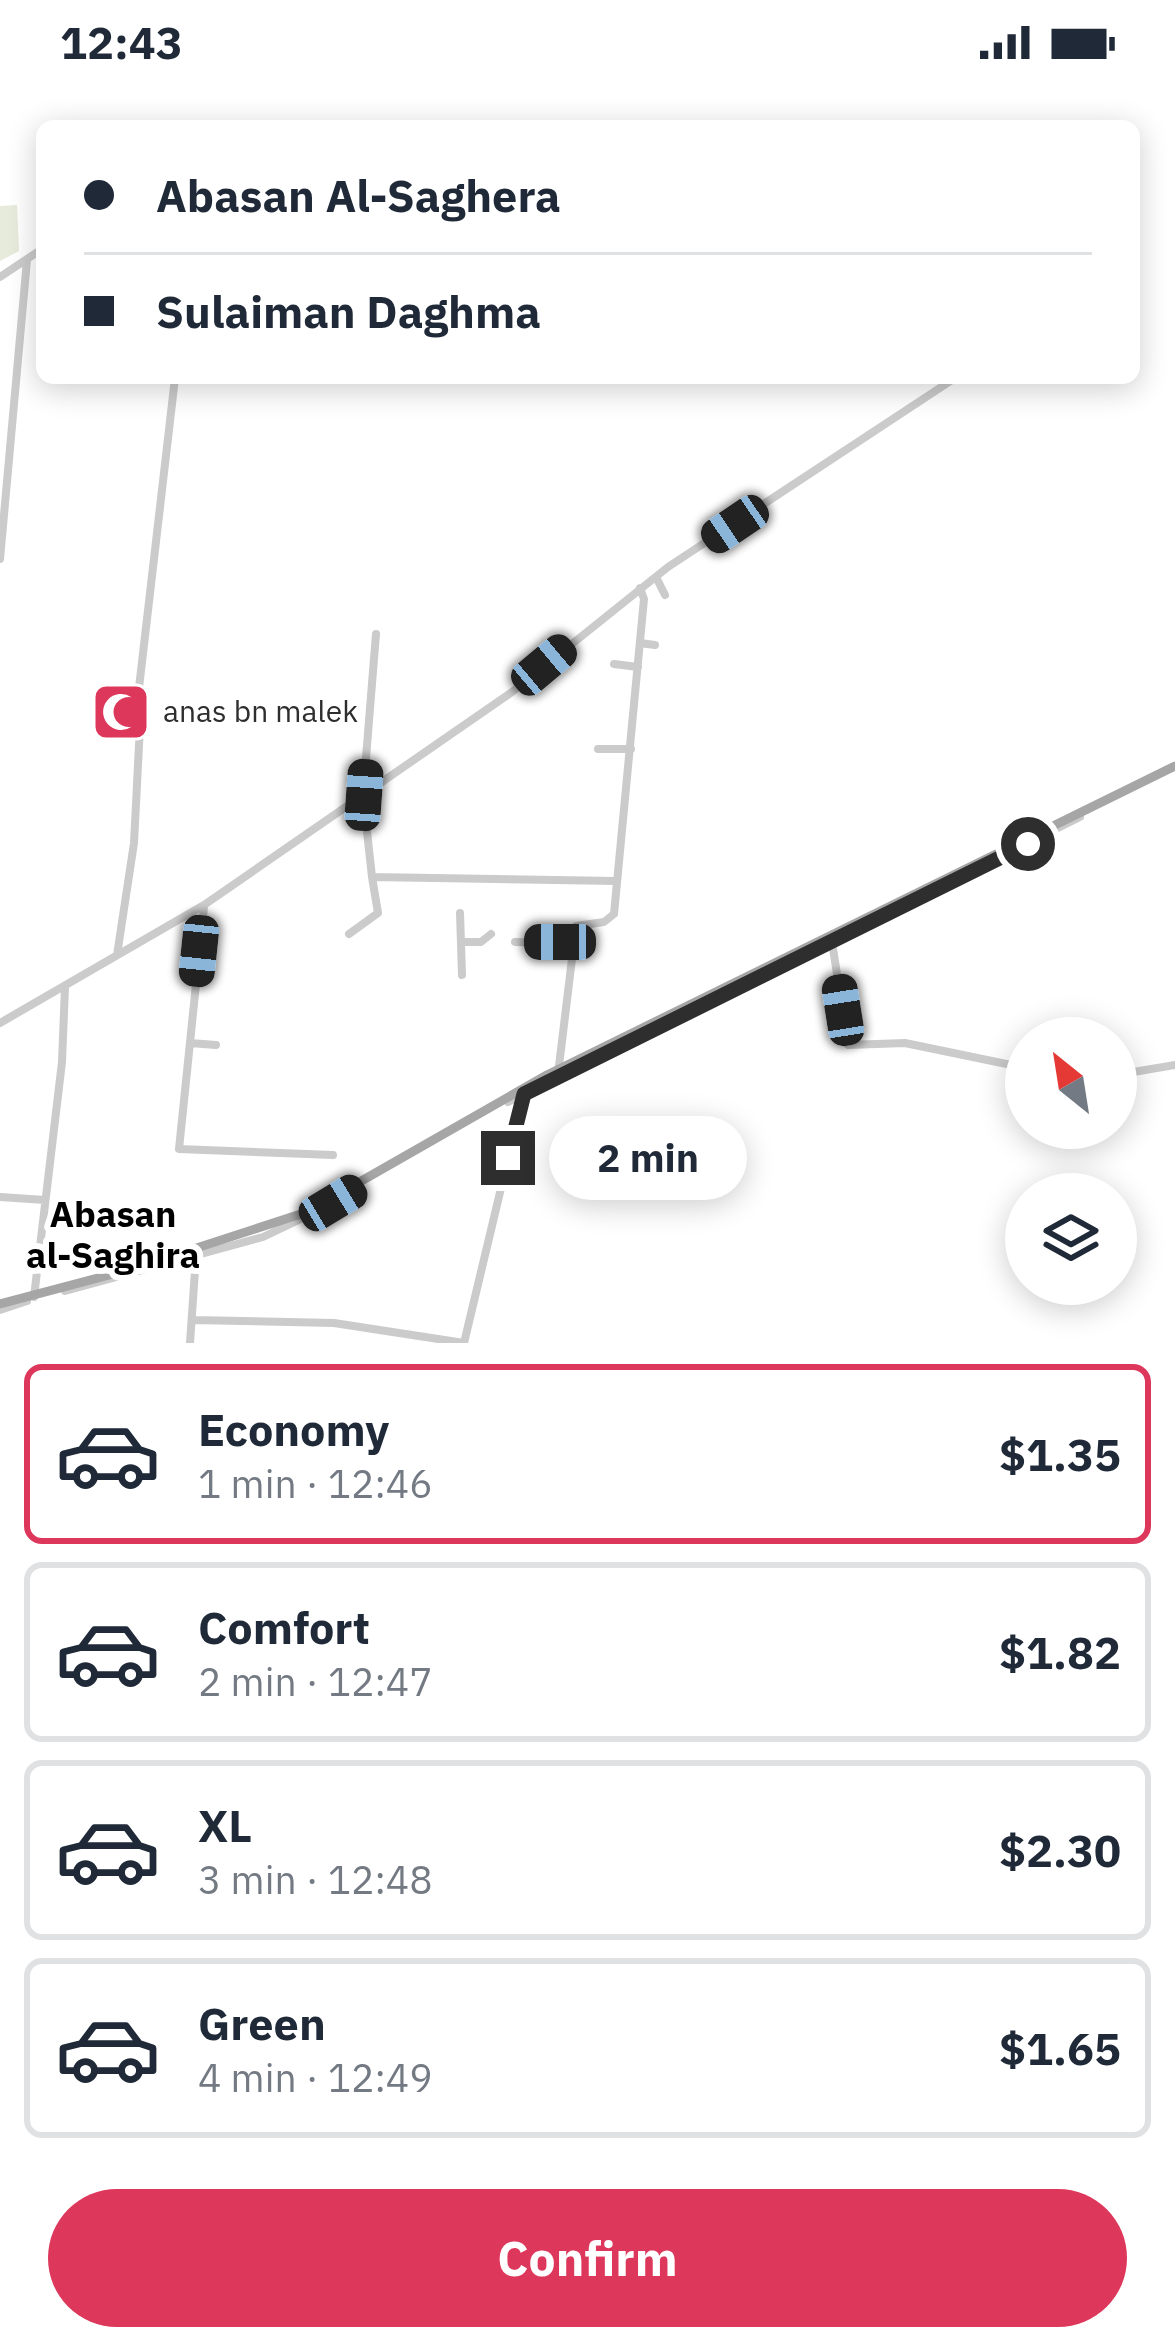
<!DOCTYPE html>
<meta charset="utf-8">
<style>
body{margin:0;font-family:"IBM Plex Sans",sans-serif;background:#f2f2f3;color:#1f2937;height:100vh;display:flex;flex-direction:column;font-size:45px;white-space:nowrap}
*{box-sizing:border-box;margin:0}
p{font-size:39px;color:#747a83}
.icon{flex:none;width:66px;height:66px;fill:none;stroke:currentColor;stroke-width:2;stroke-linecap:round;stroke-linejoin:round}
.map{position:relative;height:1259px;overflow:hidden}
.sheet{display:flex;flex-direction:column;background:#fff;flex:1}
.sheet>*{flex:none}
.hud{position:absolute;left:36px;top:36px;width:1104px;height:264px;border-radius:18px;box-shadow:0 6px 30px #0003;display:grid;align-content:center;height:264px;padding:0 48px;background:#fff}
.needle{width:78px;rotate:330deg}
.fabs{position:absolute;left:1005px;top:933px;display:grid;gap:24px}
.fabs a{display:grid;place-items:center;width:132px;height:132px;border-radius:50%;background:#fff;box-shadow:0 6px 30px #0003;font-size:60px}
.end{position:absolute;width:54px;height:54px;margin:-27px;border:15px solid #2e2e2e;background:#fff;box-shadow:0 0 0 6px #fff}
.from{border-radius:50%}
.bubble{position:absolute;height:84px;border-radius:42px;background:#fff;box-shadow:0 6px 30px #0003;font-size:39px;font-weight:800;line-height:84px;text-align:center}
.car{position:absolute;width:36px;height:72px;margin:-36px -18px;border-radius:15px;box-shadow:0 0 9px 3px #0007;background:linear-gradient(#222 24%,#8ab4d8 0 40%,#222 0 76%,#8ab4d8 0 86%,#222 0)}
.hud b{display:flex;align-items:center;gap:42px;height:114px;font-size:45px}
.hud b+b{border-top:3px solid #e0e1e3}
.hud i{width:30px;height:30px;background:#1f2937}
ul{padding:21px 0 0;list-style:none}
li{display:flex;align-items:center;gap:36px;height:180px;margin:0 24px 18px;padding:0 24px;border:6px solid #e0e1e3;border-radius:18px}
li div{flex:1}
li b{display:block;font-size:45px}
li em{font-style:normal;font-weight:800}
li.active{border-color:#dd375b}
li>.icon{width:108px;height:108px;stroke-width:1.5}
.action{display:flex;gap:24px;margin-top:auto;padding:24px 48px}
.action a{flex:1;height:138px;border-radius:72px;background:#dd375b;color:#fff;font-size:48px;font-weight:800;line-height:138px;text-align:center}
.status{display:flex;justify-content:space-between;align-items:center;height:84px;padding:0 60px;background:#fff;direction:ltr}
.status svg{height:33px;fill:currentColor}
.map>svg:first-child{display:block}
.green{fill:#e6ebdc}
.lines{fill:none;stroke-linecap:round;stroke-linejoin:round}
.minor{stroke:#cbcbcb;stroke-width:8}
.major{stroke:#a6a6a6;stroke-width:9}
.route{stroke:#2e2e2e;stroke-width:15}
.labels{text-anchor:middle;stroke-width:12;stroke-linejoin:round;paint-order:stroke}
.poi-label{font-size:30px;fill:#2e2e2e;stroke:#fff;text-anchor:start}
.quarter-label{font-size:36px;font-weight:bold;fill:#000;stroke:#fff}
</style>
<div class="status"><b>12:43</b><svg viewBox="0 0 49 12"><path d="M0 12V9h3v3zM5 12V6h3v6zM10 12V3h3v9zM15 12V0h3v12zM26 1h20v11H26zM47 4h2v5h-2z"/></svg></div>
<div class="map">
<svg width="1175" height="1259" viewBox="0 0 1175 1259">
<rect width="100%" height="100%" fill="#fff"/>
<path class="green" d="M17,121L19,167L0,177V122Z"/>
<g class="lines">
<path class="minor" d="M0,193L42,165
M0,475L27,176
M656,493L665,511
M376,550L363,711L372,793L616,797
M640,559L655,561
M614,580L638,583
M598,665H631
M204,823L179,1065L333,1071
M460,829L462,891
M349,850L378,829L372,793
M461,858H481L491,850
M515,858L574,860
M832,858L848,961L905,959L1026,984
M117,871L134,759L141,622L137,621L175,294
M0,939L204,821L512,608L668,483L955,294
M190,959L216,961
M558,990L576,842L604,838L614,830L644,515L640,504
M1116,991L1175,981
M508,1018L1080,733
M0,1113L45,1116
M321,1125L355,1106
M65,1207L263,1153L307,1132
M34,1213L62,978L65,903
M0,1226L27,1217
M192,1236L334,1239L464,1259
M190,1259L196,1172
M464,1259L523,1012"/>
<path class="major" d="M0,1220L132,1185L307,1128L547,991L1175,682"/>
</g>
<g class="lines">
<path class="route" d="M508,1074L524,1010L1028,760"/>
</g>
<defs>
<g id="mosque-square" transform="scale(3)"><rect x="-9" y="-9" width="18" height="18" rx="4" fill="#dd375b" stroke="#fff"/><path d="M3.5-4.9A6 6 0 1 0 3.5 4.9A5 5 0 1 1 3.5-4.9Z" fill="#fff"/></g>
</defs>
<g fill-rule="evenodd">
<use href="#mosque-square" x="121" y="628"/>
</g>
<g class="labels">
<g class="poi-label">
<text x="163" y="638">anas bn malek</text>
</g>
<g class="quarter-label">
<text x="113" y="1143">Abasan<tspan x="113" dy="41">al-Saghira</tspan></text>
</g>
</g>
</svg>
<div class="fabs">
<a><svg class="needle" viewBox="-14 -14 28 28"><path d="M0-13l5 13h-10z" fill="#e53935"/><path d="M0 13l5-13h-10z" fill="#747a83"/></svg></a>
<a><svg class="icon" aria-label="layers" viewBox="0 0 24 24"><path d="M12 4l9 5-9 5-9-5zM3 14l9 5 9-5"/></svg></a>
</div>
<i class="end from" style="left:1028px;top:760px"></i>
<i class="end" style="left:508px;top:1074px"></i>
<div class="bubble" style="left:549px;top:1032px;width:198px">2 min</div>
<i class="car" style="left:735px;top:440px;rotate:236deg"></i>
<i class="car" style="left:544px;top:581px;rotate:50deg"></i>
<i class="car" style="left:364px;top:711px;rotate:4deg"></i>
<i class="car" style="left:560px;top:858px;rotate:270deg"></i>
<i class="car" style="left:199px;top:867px;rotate:186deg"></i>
<i class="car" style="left:843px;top:926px;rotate:351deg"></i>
<i class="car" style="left:333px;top:1119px;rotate:59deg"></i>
<div class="hud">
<b><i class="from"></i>Abasan Al-Saghera</b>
<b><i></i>Sulaiman Daghma</b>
</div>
</div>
<section class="sheet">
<ul>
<li class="active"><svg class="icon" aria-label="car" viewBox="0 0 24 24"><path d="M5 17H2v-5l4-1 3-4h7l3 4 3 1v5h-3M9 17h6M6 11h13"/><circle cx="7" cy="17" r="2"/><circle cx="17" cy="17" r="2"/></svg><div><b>Economy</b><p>1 min · 12:46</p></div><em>$1.35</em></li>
<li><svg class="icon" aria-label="car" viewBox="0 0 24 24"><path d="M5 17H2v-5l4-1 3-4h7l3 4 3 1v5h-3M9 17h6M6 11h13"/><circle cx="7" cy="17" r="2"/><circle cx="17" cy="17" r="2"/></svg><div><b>Comfort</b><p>2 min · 12:47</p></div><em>$1.82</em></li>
<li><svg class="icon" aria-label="car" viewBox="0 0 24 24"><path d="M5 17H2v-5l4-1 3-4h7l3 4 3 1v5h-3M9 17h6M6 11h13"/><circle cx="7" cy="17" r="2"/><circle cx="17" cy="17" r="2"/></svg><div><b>XL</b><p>3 min · 12:48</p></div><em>$2.30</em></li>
<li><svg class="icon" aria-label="car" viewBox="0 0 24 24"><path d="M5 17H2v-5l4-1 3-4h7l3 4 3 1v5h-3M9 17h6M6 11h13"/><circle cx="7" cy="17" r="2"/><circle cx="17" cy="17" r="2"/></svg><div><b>Green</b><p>4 min · 12:49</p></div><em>$1.65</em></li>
</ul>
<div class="action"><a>Confirm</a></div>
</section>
